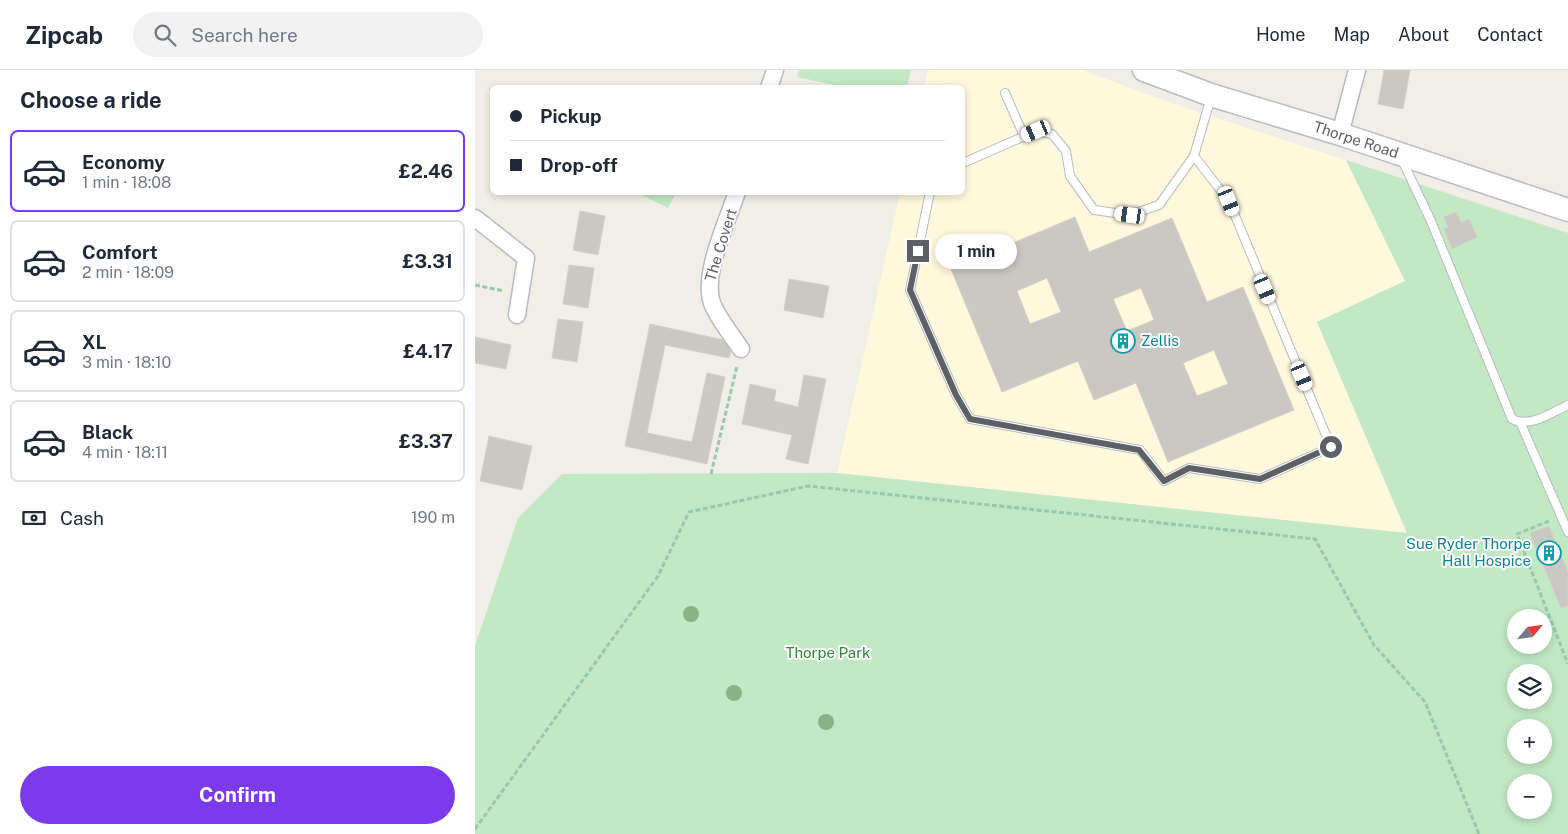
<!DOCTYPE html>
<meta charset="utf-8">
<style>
body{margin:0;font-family:"Public Sans",sans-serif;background:#f2f2f3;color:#1f2937;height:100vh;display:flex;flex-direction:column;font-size:19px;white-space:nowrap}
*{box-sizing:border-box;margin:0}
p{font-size:16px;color:#747a83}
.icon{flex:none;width:28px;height:28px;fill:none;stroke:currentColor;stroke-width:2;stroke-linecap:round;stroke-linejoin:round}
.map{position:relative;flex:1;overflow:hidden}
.drawer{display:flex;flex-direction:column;background:#fff;width:475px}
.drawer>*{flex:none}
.top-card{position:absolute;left:15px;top:15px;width:475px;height:110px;border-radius:8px;box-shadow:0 2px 8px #0003;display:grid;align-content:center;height:110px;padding:0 20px;background:#fff}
.needle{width:32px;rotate:61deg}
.buttons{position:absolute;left:1032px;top:539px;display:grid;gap:10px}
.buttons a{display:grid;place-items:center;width:45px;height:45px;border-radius:50%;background:#fff;box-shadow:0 2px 8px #0003;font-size:25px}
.end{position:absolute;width:22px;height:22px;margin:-11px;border:6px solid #5d6166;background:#fff;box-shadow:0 0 0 2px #fff}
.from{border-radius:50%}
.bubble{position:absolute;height:35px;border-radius:18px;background:#fff;box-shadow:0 2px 8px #0003;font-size:16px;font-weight:700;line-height:35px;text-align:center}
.car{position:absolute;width:15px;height:30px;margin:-15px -8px;border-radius:6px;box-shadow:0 0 4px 1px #0007;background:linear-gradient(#fff 24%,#345 0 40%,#fff 0 76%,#345 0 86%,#fff 0)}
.top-card b{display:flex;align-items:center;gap:18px;height:48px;font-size:19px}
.top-card b+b{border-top:1px solid #e0e1e3}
.top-card i{width:12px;height:12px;background:#1f2937}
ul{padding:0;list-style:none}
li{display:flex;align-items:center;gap:15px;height:82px;margin:0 10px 8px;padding:0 10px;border:2px solid #e0e1e3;border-radius:8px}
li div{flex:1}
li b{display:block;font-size:19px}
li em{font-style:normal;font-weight:700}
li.current{border-color:#7c3aed}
li>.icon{width:45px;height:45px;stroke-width:1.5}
h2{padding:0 20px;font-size:22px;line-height:60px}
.pay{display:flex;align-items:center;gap:12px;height:55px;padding:0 20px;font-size:19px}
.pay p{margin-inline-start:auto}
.cta{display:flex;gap:10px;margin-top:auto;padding:10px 20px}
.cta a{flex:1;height:58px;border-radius:30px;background:#7c3aed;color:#fff;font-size:20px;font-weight:700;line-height:58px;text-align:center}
header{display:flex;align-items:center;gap:30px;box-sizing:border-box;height:70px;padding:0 25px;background:#fff;border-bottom:1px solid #e0e1e3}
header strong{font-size:24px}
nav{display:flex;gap:28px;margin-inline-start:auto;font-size:18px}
.search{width:350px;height:45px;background:#f2f2f3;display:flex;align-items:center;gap:12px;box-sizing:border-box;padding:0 18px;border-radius:28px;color:#747a83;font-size:19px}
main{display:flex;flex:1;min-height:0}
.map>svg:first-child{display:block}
.commercial{fill:#fff8dc}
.green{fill:#c2e8c4;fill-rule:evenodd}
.building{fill:#cbc8c3;stroke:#d5d0c4;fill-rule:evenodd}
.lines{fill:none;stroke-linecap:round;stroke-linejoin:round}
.lane-casing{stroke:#b8bbc0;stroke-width:10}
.street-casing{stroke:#b8bbc0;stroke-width:19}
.secondary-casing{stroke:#b9bcc2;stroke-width:25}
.path{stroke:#9ac9aa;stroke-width:3;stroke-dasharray:5 2.5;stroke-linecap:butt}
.lane{stroke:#fff;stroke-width:8}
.street{stroke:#fff;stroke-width:16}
.secondary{stroke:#fff;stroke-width:22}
.tree{fill:#87b387}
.route{stroke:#5d6166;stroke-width:6}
.labels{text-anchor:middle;stroke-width:4;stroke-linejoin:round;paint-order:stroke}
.street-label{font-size:15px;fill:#5d6166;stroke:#fff}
.culture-label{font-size:15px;fill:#0d838f;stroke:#fff;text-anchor:start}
.park-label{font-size:15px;fill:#318239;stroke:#fff}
</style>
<header>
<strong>Zipcab</strong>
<div class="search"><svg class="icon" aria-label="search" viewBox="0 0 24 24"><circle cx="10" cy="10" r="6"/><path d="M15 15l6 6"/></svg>Search here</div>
<nav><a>Home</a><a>Map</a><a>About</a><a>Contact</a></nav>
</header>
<main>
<section class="drawer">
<h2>Choose a ride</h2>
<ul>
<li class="current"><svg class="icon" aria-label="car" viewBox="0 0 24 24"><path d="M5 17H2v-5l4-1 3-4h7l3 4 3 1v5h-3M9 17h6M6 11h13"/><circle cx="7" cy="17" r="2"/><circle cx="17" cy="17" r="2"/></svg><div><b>Economy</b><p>1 min · 18:08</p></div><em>£2.46</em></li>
<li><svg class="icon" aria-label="car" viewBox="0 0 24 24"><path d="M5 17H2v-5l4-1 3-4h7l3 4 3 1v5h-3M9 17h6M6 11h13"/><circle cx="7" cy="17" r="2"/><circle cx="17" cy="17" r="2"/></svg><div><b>Comfort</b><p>2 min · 18:09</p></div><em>£3.31</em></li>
<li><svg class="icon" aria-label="car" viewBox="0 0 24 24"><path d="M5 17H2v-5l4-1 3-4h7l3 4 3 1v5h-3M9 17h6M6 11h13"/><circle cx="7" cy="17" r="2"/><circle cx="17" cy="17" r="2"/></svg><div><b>XL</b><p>3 min · 18:10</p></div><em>£4.17</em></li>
<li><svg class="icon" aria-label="car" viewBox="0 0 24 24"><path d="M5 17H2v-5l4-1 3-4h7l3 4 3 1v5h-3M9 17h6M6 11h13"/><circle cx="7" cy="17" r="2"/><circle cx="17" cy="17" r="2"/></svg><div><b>Black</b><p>4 min · 18:11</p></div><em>£3.37</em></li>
</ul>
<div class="pay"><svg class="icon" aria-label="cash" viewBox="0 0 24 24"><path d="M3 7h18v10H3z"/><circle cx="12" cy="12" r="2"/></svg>Cash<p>190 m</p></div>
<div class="cta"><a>Confirm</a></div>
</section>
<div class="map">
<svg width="1093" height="764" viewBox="0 0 1093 764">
<rect width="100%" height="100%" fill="#f0eee6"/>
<path class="commercial" d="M453,0H607L704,36L871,90L930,211L842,252L932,464L362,403L425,123L488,122V18L449,17Z"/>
<path class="green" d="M324,0H436L432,17H370L322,7Z
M871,90L1093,163V764H0V576L43,448L87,404L362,403L932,463L842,252L930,211ZM1041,548H1069V575H1041ZM1041,602H1069V630H1041ZM1041,658H1069V685H1041ZM1041,712H1069V740H1041Z
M163,123H201L193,138Z"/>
<path class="building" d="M909,0H935L928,39L903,34Z
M105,141L130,146L123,185L98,180Z
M981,142L986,153L994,149L1002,167L977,179L969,159L973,157L969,147Z
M600,147L614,182L697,148L732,232L768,217L819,340L693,392L661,313L619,330L603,291L527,322L476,199ZM572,208L586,242L555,254L542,221ZM666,218L679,250L652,261L638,229ZM739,280L753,314L722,326L708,293Z
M94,195L119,198L113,238L88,234Z
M314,209L354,216L348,248L309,240Z
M83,249L108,252L102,292L77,288Z
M175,254L258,272L254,288L190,275L172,363L217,372L232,303L250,307L232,394L150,376Z
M0,267L36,275L31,299L0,293Z
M329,305L351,309L333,394L311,389L317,365L267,354L275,314L301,320L299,331L323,337Z
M14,366L57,376L47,420L5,411Z
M1074,456L1093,502V536L1086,538L1055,463Z"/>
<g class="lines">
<g class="lane-casing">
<path id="lane" d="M530,23L549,66
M927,90L956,151L1037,349C1055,358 1076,343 1093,335
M488,93L561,61L577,64L591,81L595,106L619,140L655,145L684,135L719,86L736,27
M455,122L435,220L481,325L495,349L665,380L689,411L714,398L785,409L856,377L754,131L719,86
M1046,354L1093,462"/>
</g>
<g class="street-casing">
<path id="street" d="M294,18L300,0
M865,64L882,0
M262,122C252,152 227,205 237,233C243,249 257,265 266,279
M0,148L51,188L42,245"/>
</g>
<g class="secondary-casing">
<path id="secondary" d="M669,0L736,25L865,64L1093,140"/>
</g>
<path class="path" d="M0,215L29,221
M236,404L262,296
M1074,451L1042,464L1093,594
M0,759L183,506L214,442L333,416L840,469L899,575L950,632L1004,764"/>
<use href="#lane" class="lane"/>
<use href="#street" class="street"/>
<use href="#secondary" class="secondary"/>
</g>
<g class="tree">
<circle cx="216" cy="544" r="8"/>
<circle cx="259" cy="623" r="8"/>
<circle cx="351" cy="652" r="8"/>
</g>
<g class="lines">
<path class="route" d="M443,181L435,220L481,325L495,349L664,380L689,411L714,398L785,409L856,377"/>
</g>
<defs>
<g id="building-ring" transform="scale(1.25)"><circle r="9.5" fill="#fff" stroke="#0f9aa8" stroke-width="1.5"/><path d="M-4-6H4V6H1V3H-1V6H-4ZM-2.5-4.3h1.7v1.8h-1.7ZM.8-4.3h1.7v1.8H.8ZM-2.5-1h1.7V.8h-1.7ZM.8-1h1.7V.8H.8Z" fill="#0f9aa8"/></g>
</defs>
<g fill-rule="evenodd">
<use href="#building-ring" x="648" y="271"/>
<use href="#building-ring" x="1074" y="483"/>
</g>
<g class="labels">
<g class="street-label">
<text transform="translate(881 70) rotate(18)" y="5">Thorpe Road</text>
<text transform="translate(246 175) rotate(-73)" y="5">The Covert</text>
</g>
<g class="culture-label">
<text x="666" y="276">Zellis</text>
<text x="1056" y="479" text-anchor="end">Sue Ryder Thorpe<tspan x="1056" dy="17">Hall Hospice</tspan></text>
</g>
<g class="park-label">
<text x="353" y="588">Thorpe Park</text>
</g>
</g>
</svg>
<div class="buttons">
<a><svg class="needle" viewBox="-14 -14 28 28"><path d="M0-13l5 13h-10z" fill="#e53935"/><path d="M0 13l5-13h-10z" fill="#747a83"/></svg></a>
<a><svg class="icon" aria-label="layers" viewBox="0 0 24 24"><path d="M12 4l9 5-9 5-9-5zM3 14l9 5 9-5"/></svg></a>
<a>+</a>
<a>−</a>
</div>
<i class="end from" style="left:856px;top:377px"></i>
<i class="end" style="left:443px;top:181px"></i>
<div class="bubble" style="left:460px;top:164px;width:82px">1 min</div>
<i class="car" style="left:561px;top:61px;rotate:247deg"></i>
<i class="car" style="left:754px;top:131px;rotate:158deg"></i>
<i class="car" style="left:655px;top:145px;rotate:278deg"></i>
<i class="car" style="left:790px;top:219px;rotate:157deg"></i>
<i class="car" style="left:827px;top:306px;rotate:157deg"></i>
<div class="top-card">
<b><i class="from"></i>Pickup</b>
<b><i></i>Drop-off</b>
</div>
</div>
</main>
